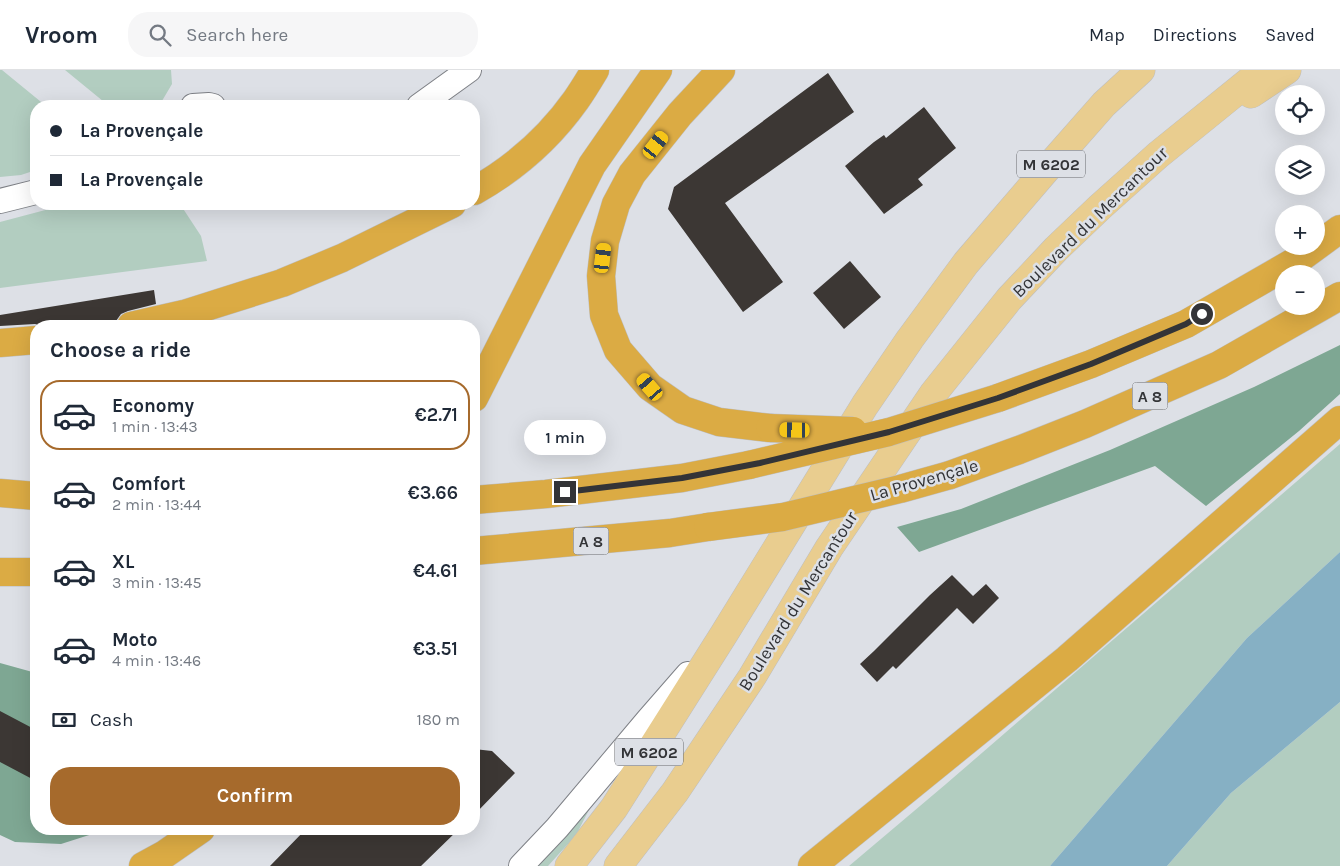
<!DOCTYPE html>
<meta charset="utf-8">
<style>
body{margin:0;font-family:Karla,sans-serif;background:#f6f6f7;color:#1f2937;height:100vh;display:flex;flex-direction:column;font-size:19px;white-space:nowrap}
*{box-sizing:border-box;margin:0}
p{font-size:16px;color:#747a83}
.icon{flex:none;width:28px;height:28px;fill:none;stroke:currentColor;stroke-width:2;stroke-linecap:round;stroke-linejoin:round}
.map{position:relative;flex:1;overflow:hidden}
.sheet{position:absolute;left:30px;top:250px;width:450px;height:515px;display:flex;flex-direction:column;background:#fff;border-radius:20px;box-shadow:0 5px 20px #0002}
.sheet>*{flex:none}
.guide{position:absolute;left:30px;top:30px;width:450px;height:110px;border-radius:20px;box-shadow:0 5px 20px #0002;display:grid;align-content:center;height:110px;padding:0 20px;background:#fff}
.controls{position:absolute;left:1275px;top:15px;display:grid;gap:10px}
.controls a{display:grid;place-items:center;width:50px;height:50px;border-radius:50%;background:#fff;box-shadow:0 5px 20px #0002;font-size:25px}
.end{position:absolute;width:22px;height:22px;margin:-11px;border:6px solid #333437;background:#fff;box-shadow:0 0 0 2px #fff}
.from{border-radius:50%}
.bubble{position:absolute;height:35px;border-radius:18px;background:#fff;box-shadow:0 5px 20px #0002;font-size:16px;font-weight:600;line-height:35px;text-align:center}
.car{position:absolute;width:15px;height:30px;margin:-15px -8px;border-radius:6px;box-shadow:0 0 4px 1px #0007;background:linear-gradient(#f5c518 24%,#345 0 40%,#f5c518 0 76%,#345 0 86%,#f5c518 0)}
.guide b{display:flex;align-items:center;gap:18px;height:48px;font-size:19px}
.guide b+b{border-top:1px solid #e0e1e3}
.guide i{width:12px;height:12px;background:#1f2937}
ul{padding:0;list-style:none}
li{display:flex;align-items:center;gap:15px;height:70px;margin:0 10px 8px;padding:0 10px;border:2px solid transparent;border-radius:20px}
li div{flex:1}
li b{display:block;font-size:19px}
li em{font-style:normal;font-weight:600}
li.selected{border-color:#a66a2c}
li>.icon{width:45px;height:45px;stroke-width:1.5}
h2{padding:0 20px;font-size:22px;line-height:60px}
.pay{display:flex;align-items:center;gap:12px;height:55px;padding:0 20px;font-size:19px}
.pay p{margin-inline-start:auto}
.button{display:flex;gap:10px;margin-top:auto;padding:10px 20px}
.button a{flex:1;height:58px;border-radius:20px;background:#a66a2c;color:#fff;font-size:20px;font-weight:600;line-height:58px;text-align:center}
header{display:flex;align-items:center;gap:30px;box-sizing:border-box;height:70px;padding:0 25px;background:#fff;border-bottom:1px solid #e0e1e3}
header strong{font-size:24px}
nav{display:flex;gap:28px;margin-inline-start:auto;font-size:18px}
.search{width:350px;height:45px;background:#f6f6f7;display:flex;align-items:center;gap:12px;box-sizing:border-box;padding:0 18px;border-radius:20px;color:#747a83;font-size:19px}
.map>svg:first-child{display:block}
.green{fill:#b2cdc0}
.forest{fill:#7ea793}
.water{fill:#86b0c4}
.building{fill:#3c3734}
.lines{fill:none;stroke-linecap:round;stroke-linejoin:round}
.minor-casing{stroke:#7e8086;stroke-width:26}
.major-casing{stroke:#bebebf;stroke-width:29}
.highway-casing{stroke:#bebebf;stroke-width:29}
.minor{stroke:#fff;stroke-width:24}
.major{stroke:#e9cd8f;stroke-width:28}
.highway{stroke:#dbab44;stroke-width:28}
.highway-bridge-casing{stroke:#bebebf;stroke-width:29;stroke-linecap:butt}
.highway-bridge{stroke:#dbab44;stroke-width:28}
.route{stroke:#333437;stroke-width:6}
.labels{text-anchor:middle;stroke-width:5;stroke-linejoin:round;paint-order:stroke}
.shield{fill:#dde0e6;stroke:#66686c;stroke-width:1}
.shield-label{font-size:16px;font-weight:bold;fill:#333437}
.street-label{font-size:18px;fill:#333437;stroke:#dde0e6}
</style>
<header>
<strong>Vroom</strong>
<div class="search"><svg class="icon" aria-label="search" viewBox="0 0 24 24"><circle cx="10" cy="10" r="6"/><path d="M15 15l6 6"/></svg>Search here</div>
<nav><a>Map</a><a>Directions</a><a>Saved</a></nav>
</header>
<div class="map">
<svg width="1340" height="796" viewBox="0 0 1340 796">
<rect width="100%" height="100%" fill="#dde0e6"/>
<path class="green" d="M0,0H2L46,36H36V100L21,105L0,107Z
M65,0H171L172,14L159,36H109Z
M68,134H180L201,166L207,191L0,218V152Z
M1340,374V482L1247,568L1050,796H849L946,714Z
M1340,632V796H1167L1231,723Z
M585,738H590L576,765L548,796H530Z"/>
<path class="forest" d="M1340,275V324L1299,361L1206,436L1155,396L919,482L897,457L961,439L1110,380L1254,317Z
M0,593L36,603V759H108L61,774L15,772L0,765Z"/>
<path class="water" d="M1340,482V632L1231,723L1167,796H1050L1247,568Z"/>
<path class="building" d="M828,3L854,42L725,133L783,212L743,242L668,139L674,117Z
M924,37L956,78L918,109L923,115L884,144L845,96L874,72L884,65L886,68Z
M850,191L881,227L844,259L813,223Z
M154,220L156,234L128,241L121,244L116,251V256H43L35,254L0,256V245Z
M952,505L973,526L986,514L999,528L973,554L957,538L896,599L893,596L877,612L860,594L874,581L930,525Z
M0,641L36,660V711L0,692Z
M474,679L492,681L515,703L474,745Z
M306,759H459L421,796H270Z"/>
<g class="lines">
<g class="minor-casing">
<path id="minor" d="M193,36L209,35L213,36
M419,36L469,0
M0,131L36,122
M521,796L557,758L648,650L688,604"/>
</g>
<g class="major-casing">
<path id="major" d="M1251,24L1287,0
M569,796L614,738L724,564L865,335L910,269L966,193L1045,101L1104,34L1141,0
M618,796L675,722L752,607L829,478L933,324L1009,229L1056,179L1100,137L1158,85L1263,0"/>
</g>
<g class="highway-casing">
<path id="highway" d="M721,0L680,44L632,104L616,134L605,171L601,206L604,245L618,280L650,317L683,340L719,352L770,358
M474,121C515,98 549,68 576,30C583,20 589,10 595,0
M131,256L184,244L282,213L342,188L452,134
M0,273L36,270
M474,328L592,95L658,0
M998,328L1091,294L1186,254L1299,189L1340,159
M950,405L1019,380L1085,354L1219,295L1340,226
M0,423L36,426
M474,430L546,424L682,408L749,395
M474,481L670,463L708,457
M0,502H36
M143,796L165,784L201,759
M812,796L1067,589L1340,350"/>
</g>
<use href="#minor" class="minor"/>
<use href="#major" class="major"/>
<use href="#highway" class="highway"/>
<g class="highway-bridge-casing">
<path id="highway-bridge" d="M770,358L853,361
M749,395L889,362L998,328
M708,457L783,447L900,419L950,405"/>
</g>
<use href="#highway-bridge" class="highway-bridge"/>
</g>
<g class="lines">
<path class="route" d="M565,422L682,408L760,393L889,362L998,328L1091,294L1186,254L1202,244"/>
</g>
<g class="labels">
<g class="shield">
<rect x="1017" y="80.5" width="68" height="27" rx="4"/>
<rect x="1132.5" y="312.5" width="35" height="27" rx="4"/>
<rect x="573.5" y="457.5" width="35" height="27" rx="4"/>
<rect x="615" y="668.5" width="68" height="27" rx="4"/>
</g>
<g class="shield-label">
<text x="1051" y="100">M 6202</text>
<text x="1150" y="332">A 8</text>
<text x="591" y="477">A 8</text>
<text x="649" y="688">M 6202</text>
</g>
<g class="street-label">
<text transform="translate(1090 152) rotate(-44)" y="6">Boulevard du Mercantour</text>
<text transform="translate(924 410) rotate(-16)" y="6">La Provençale</text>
<text transform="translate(798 531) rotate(-58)" y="6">Boulevard du Mercantour</text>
</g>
</g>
</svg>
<div class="controls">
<a><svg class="icon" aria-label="locate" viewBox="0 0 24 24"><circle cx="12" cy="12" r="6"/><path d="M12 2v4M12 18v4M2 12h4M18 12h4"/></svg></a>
<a><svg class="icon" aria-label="layers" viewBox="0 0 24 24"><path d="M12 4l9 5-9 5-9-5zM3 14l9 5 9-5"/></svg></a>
<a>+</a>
<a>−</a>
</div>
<i class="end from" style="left:1202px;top:244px"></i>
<i class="end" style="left:565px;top:422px"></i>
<div class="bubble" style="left:524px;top:350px;width:82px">1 min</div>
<i class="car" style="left:656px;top:75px;rotate:38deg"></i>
<i class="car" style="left:603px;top:188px;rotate:7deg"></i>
<i class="car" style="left:650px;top:317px;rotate:319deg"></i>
<i class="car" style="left:795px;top:360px;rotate:271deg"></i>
<div class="guide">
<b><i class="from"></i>La Provençale</b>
<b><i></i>La Provençale</b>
</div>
<section class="sheet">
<h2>Choose a ride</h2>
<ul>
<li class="selected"><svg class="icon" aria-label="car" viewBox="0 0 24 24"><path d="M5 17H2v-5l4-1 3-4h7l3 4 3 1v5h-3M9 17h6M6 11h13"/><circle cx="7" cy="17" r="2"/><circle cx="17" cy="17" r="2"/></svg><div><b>Economy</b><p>1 min · 13:43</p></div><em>€2.71</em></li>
<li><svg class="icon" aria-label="car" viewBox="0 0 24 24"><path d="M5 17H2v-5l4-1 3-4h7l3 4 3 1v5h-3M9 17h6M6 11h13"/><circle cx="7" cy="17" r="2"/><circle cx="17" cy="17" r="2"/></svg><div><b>Comfort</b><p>2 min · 13:44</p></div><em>€3.66</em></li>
<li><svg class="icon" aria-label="car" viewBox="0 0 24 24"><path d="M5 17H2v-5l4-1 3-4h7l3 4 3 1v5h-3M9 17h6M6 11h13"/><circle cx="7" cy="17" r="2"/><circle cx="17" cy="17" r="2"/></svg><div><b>XL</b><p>3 min · 13:45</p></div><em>€4.61</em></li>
<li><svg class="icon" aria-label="car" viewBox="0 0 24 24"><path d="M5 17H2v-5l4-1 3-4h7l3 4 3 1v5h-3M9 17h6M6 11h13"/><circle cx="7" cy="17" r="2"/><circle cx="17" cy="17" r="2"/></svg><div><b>Moto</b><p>4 min · 13:46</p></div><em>€3.51</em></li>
</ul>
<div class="pay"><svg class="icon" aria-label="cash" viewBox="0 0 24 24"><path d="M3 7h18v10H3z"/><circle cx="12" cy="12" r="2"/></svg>Cash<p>180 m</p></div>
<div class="button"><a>Confirm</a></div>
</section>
</div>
